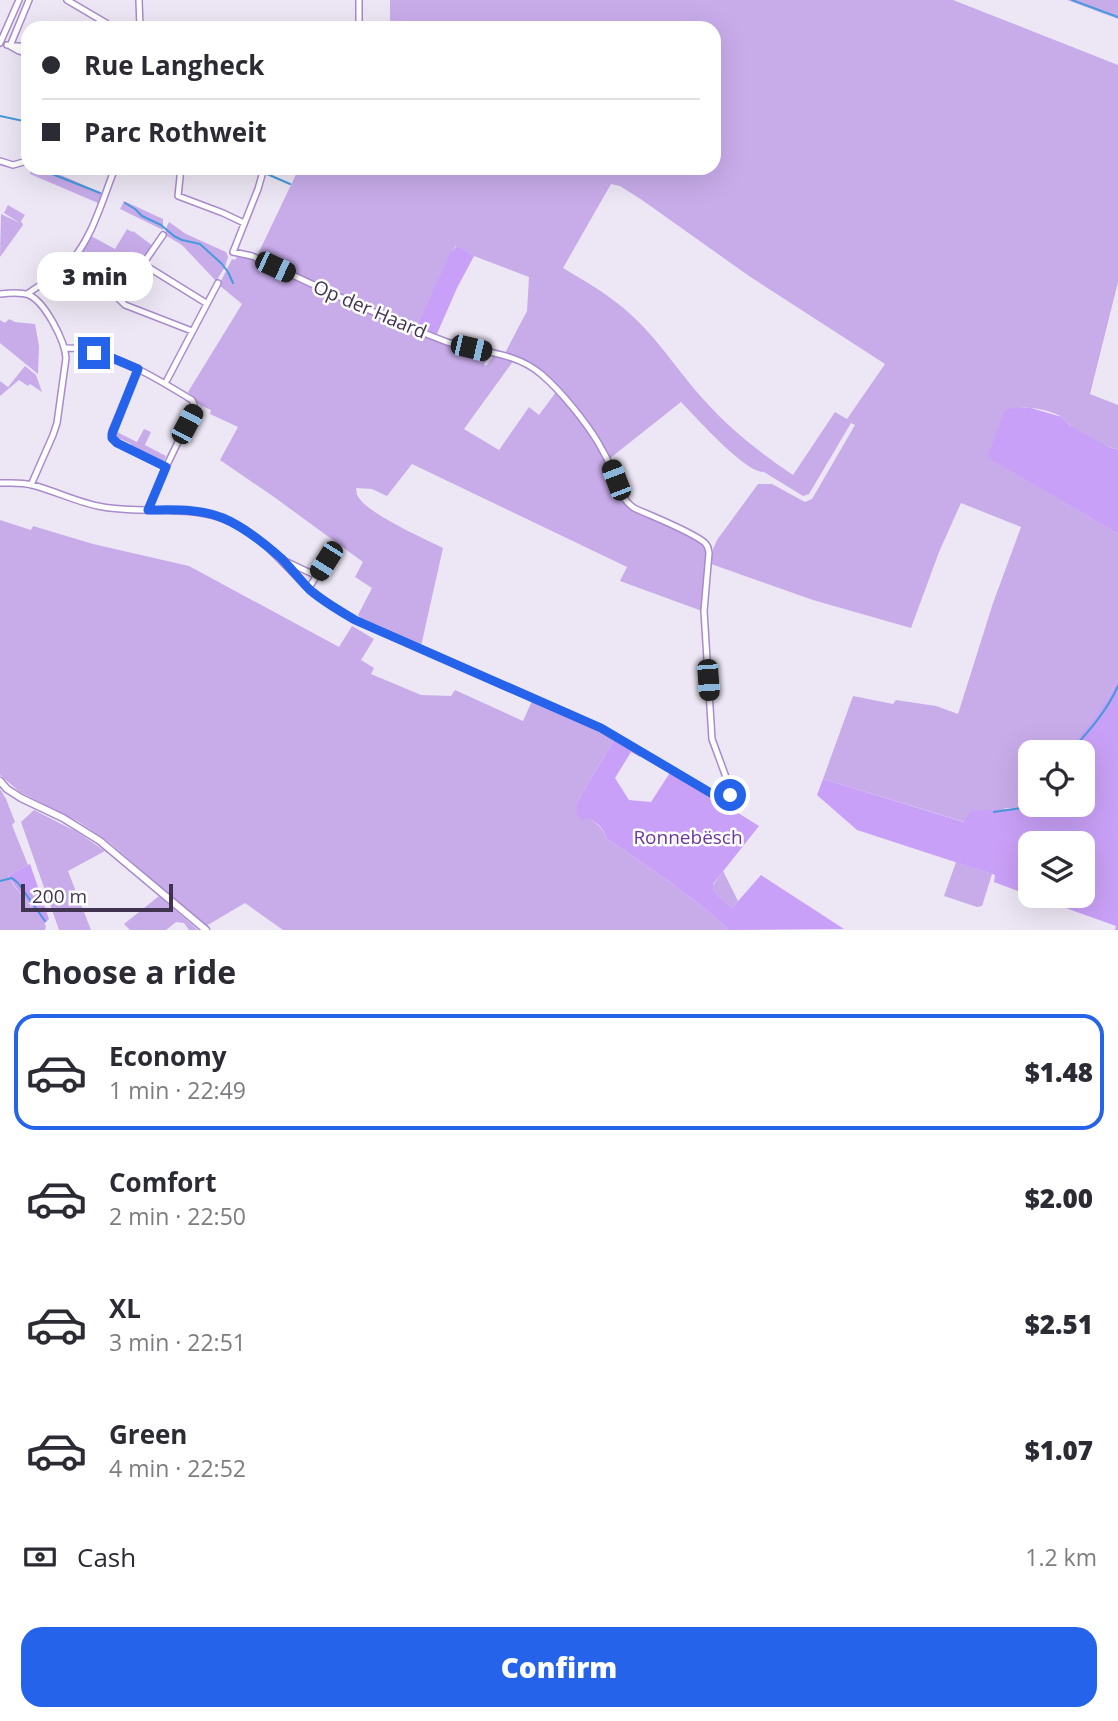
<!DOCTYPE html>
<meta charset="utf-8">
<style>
body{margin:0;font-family:"Open Sans",sans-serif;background:#f2f2f3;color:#2b2b33;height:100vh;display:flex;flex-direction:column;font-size:26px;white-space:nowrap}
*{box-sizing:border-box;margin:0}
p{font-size:23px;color:#7c7c81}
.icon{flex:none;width:38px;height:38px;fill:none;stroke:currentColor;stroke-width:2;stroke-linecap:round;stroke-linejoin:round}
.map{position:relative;height:930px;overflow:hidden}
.drawer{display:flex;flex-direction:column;background:#fff;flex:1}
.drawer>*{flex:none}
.hud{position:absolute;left:21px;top:21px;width:700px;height:154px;border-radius:21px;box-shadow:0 7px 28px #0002;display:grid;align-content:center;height:154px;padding:0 21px;background:#fff}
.controls{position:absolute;left:1018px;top:740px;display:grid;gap:14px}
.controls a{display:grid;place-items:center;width:77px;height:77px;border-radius:14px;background:#fff;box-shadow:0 7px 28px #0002;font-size:35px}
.scale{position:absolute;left:21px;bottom:18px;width:152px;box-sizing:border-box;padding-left:7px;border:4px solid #413450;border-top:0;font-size:19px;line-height:24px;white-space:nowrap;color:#413450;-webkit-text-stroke:5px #fff;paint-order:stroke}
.end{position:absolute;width:32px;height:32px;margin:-16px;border:9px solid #2563eb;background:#fff;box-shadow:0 0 0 4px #fff}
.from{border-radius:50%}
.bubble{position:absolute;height:49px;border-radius:21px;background:#fff;box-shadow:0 7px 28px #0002;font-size:23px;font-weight:800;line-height:49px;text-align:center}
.car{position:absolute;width:21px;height:42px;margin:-21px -10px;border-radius:9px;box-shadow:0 0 5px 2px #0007;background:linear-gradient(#222 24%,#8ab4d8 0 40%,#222 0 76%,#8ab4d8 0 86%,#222 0)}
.hud b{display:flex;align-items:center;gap:24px;height:66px;font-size:26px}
.hud b+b{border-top:2px solid #e1e1e2}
.hud i{width:18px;height:18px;background:#2b2b33}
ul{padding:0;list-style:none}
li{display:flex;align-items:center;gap:21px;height:116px;margin:0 14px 10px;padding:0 7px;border:4px solid transparent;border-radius:21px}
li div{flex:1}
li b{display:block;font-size:26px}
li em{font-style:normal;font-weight:800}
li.current{border-color:#2563eb}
li>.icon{width:63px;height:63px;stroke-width:1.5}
h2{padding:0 21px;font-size:32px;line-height:84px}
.pay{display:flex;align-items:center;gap:18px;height:77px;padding:0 21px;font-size:26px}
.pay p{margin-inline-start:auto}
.action{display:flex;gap:14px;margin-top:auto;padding:14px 21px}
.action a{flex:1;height:80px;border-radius:21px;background:#2563eb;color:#fff;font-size:28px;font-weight:800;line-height:80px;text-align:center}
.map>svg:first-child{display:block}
.green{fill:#c8acea;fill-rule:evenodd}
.forest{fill:#c9a0f7}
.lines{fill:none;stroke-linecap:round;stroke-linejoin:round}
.stream{stroke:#4699db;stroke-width:2}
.minor-casing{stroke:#a98bcc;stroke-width:8}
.major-casing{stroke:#a98bcc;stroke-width:9}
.minor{stroke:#fff;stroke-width:5}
.major{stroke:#fff;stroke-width:6}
.route{stroke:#2563eb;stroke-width:9}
.labels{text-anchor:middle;stroke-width:5;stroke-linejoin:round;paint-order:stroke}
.street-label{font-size:19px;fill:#413450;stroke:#fff}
.park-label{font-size:19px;fill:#6c379b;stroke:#fff}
</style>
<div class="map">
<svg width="1118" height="930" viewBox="0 0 1118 930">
<rect width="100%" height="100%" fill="#ede7f5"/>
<path class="green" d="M390,0H953L1118,65V282L1090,394L1118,405V450C1103,445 1086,437 1072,428C1068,424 1065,419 1060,416C1044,408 1022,405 1005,411L988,457L1118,534V679L1105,704L1085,732L1066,752H1031V805L1020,808H1006L965,822L823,779L853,696L893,704L896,700L936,706L958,714L993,603L1021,527L961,503L939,552L911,628L813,600L711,564L713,549L717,540L758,484H772L805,502L812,499L855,425L851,423L809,494L803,496L764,472C744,472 697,418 681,402L609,459L576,410L531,364L518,357L505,353L527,311L529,277L474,256L456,246L450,254L416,327L374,310L331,288L328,289L258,254L299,168H714V28H390ZM611,184L620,186L642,200L749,276L885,364L847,419L835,412L793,475C757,451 724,424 696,391C671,361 649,327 617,303C600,289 581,279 563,268Z
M1067,0H1118V19Z
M31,168H45L102,193L98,203L30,174Z
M124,201L163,219V230L120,209Z
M8,205L25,215L21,221L23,225L0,257L1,214L20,223L4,213Z
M169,222L186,234L226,252L228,257L225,267L216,281L182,245L165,235L167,226Z
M127,229L132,232L133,231L153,246L139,264L113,291L80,256L91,236L115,249Z
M237,257L253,259L381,319L452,347L487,355V360L484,364L486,366L494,356L514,360L464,429L499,450L529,407L539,415L556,392L586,428L599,447L624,501L702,543L707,549L702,611L620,581L627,567L412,464L387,496L372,489L356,488C357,493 356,494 359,498C369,514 425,539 443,548L421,646L363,620L358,615L372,588L355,577L363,562L274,497L220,460L238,427L210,414L211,410L200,405L188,392L242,304L219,285L232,259L235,260Z
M9,319L15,322L35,324L39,346L38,374L0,343V320L5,323Z
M25,366L36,375L42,392L30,384L28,386L19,380L0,396V381L8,387Z
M144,429L151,432L145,445L166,456L164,461L160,462L130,447L131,444L121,439L119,442L114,434L115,431L137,442Z
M0,520L31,530L33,526L93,544L189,566L339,647L352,626L374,639L361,660L374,668L371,674L421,695L451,696L455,690L523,721L532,701L615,738L576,804C579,808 581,811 585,814C593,823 603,825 606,838C648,867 692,895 729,930H283L245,903L206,926L109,842L79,822L20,792L0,775Z
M0,789L6,799L15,822L12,825L28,865L9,875L12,883L46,926L45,930H0Z
M34,810L77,832L105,851L68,871L91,930H59L21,822Z
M956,862L992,874L982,906L977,907L944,896Z
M723,871L738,901L732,908L714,892L713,885Z
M159,896L198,930H189L184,923L176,922L166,930H130L124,924Z"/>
<path class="forest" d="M457,246L474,256L457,288L436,336L416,327L450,253Z
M1012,408H1031L1062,417L1070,426L1109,447L1118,450V534L987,457L1005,410Z
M1118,679V930H1115L1116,926L1032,896H1083V844H1031V896L994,882L995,875L857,830L817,795L823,779L964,822L971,811L1020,808L1031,805H1083V752H1066C1087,728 1104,709 1118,679Z
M615,738L642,754L640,757L631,752L615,778L629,800L651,802L671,771L759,826L713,884L714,892L732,908L761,875L844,929L729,930C692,895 648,867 606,838C604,828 597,822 587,818L582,820L577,814L576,804Z
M30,864L49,919L44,924L12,882L9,875Z"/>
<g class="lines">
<path class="stream" d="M1072,0L1118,17
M0,116L28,122
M37,168L100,193
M246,168L258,171
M267,174L290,184
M125,203L135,209L142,216L161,225L174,236L182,240L200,244L222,264L228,272L233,283
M1070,752C1088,732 1107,711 1118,686
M994,812L1041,805
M0,881L12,878L18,883L45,921"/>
<g class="minor-casing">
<path id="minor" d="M67,0L106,23L110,28
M139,0L140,28
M359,0V28
M0,43L19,0
M7,45L28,47
M10,46L29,0
M10,46L19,51L28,54
M0,161L13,165L27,161L28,158
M181,168L178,196L223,213L244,223
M75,256L125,305L192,331
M143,264L206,303
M0,294C8,293 21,292 29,295C45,302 65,341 66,358L57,423L53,435L31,485
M27,294C40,285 55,276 67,265C91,243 103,198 115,168
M113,295L143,264L163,235
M65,348C106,347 158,379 192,400L194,404V409L166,467L148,510
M138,369L112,431V438L117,443L166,467
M167,380L218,283
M0,483C11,483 22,482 32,485C56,491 78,503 103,507C150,515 197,502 239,526C266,541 285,566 307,587C321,600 338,610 355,620L601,728L726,802L730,795V788L712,739L704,611L709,553C708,548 709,547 705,543C693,532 651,516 634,508C620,498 617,483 611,468C608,459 603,452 599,444C586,422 561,391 541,374C514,351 479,353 447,342C380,317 316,286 252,256L233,252L258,189L264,168
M285,561L317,576
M309,588L335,546"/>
</g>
<g class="major-casing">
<path id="major" d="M0,781L7,789L21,798L63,818L100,841L206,930"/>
</g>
<use href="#minor" class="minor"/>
<use href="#major" class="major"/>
</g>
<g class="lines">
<path class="route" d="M94,353L105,355L138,369L112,434V438L117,443L166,467L148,510C173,510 199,508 223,518C244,527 264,543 281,558C291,568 300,580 310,590C324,602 340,611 355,620L601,728L726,802L730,795"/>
</g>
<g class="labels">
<g class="street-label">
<text transform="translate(370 309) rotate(23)" y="7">Op der Haard</text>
</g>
<g class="park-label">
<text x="688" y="844">Ronnebësch</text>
</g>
</g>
</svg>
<div class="controls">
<a><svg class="icon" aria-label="locate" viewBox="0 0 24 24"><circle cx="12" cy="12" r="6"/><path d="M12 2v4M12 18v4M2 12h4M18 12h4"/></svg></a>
<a><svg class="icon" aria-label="layers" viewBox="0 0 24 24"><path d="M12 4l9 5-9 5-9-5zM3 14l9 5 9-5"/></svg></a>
</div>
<div class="scale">200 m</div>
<i class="end from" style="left:730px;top:795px"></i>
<i class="end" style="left:94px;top:353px"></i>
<div class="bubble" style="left:37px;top:252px;width:116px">3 min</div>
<i class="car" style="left:275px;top:267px;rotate:115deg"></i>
<i class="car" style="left:471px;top:348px;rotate:103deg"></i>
<i class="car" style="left:187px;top:424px;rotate:28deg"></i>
<i class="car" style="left:616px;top:480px;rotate:339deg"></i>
<i class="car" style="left:326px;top:561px;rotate:212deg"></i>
<i class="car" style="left:708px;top:680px;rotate:176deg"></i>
<div class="hud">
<b><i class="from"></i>Rue Langheck</b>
<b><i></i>Parc Rothweit</b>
</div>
</div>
<section class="drawer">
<h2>Choose a ride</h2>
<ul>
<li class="current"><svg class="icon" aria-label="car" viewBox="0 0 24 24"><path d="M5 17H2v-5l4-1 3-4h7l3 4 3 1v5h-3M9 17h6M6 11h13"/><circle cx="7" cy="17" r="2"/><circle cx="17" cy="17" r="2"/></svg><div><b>Economy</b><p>1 min · 22:49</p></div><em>$1.48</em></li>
<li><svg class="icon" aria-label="car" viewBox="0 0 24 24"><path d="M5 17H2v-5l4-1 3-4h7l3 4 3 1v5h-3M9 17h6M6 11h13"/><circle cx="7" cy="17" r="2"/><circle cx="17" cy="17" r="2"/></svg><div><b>Comfort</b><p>2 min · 22:50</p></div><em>$2.00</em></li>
<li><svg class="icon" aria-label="car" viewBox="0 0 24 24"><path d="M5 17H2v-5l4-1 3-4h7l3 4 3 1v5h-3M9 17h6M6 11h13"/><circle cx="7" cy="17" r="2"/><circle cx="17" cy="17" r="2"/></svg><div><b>XL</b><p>3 min · 22:51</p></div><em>$2.51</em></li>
<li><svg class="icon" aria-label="car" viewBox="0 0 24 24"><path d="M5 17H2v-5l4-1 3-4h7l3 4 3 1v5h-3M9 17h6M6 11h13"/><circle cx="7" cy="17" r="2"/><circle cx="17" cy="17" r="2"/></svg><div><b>Green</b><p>4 min · 22:52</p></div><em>$1.07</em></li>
</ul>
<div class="pay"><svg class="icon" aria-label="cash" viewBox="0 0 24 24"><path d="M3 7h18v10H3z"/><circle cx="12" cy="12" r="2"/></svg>Cash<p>1.2 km</p></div>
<div class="action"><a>Confirm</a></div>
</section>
